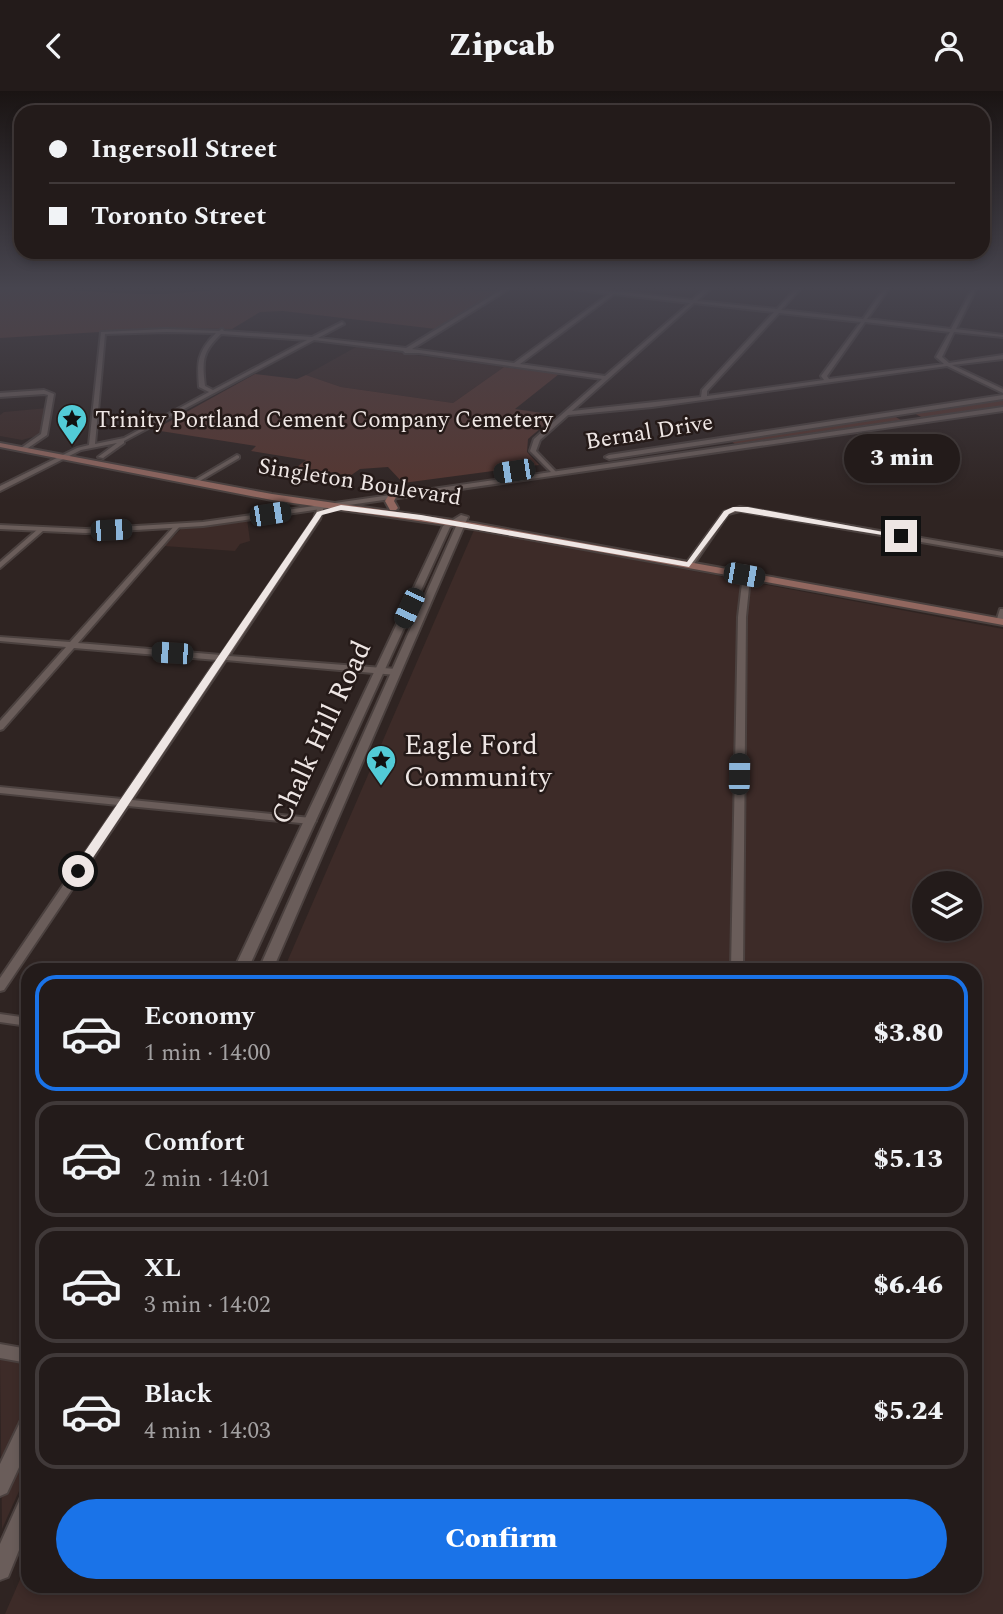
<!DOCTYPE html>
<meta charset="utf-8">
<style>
body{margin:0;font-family:Spectral,serif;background:#2f2827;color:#f1f3f6;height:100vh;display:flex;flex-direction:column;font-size:26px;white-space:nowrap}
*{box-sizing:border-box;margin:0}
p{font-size:23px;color:#a3a1a2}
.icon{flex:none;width:38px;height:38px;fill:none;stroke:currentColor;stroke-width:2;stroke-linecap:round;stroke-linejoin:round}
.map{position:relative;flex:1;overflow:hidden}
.panel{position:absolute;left:21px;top:872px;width:961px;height:630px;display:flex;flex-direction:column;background:#231b1a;border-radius:21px;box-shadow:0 4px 10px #0003,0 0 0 2px #403939}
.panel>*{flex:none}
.hud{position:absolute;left:14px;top:14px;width:976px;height:154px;border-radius:21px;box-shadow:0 4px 10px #0003,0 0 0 2px #403939;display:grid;align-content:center;height:154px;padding:0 35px;background:#231b1a}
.tools{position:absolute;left:912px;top:780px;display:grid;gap:14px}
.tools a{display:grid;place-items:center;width:70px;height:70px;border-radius:50%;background:#231b1a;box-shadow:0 4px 10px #0003,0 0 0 2px #403939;font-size:35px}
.end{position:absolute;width:32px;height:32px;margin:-16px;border:9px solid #eee6e4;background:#111;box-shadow:0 0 0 4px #111}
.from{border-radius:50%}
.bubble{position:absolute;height:49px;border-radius:24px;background:#231b1a;box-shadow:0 4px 10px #0003,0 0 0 2px #403939;font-size:23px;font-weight:800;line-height:49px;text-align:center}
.car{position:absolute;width:21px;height:42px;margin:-21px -10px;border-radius:9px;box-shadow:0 0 5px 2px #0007;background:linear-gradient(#222 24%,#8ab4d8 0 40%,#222 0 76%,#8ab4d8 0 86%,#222 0)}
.hud b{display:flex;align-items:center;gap:24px;height:66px;font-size:26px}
.hud b+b{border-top:2px solid #403939}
.hud i{width:18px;height:18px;background:#f1f3f6}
ul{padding:12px 0 0;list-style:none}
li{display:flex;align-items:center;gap:21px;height:116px;margin:0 14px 10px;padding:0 21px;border:4px solid #403939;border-radius:21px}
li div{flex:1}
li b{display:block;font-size:26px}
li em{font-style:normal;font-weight:800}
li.active{border-color:#1a73e8}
li>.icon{width:63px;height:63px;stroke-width:1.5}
.button{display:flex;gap:14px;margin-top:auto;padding:14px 35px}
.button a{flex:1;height:80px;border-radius:42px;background:#1a73e8;color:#fff;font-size:28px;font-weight:800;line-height:80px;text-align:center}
header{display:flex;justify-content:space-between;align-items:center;height:91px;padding:0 35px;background:#231b1a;font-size:32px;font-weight:800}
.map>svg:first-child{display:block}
.built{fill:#3d2b28;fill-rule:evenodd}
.green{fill:#563630}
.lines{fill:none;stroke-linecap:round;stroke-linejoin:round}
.minor-casing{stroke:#4b413f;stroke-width:4}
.tertiary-casing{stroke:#4b413f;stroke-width:4}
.secondary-casing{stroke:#4b413f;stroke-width:4}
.minor{fill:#6a5d5a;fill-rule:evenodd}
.tertiary{fill:#6a5d5a;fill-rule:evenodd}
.secondary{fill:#91675f;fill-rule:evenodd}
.route{fill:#eee6e4}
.labels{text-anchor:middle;stroke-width:5;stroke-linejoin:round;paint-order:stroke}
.far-poi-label{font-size:23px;fill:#eee6e4;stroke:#251a18;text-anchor:start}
.far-street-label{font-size:23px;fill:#eee6e4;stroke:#251a18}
.street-label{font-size:28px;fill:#eee6e4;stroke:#251a18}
.poi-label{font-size:28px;fill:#eee6e4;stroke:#251a18;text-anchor:start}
</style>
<header><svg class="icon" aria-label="back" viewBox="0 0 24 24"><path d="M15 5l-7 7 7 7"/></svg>Zipcab<svg class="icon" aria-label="person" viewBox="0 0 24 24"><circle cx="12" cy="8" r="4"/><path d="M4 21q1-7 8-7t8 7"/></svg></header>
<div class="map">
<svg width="1003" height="1523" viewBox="0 0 1003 1523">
<rect width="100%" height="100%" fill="#2f2422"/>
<path class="built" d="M356,256L504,276L453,312L341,296L306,284Z
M48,317L40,344L22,349L0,345V324L4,321Z
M247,428L250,450L240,453L235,460L164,455L183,436Z
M474,439L1003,538V1523H5L28,1470V1494H975V878H284ZM924,793H970V838H924Z
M0,1267L28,1271V1380L2,1438Z"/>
<path class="green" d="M0,196C52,196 103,203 154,203C188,203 221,197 255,196C337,194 419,198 500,200L436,238L283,220L260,221L232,238L167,237L0,247Z
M504,276L559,283L515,318L556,324L528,348L527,361L539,374L403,392L388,376L360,378L350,385L297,376L306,369L251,360L256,355L154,339L255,283L297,288L306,284L341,296L453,312Z
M1003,308V315L931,327H923L912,321Z
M892,324L901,329L735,353L731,350Z"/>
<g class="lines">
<g class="minor-casing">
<path id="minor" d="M506,196H512L412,258L514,272L609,203L560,196L614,200L692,209L707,196H712L697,210L777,218L797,196H802L781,219L863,228L885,196H890L867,228L951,238L973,196H977L956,238L1003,244V246L954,241L942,266L949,272L1003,264V268L952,274L1003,298V302L947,275L652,316L568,324L540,349L536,360L556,381V383L554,384L530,360L534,348L602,288L419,262H405L403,260L314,249L124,350V352L103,367L98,366L117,352L81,359L0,400V395L77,357L89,354L101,241L166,238L219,240L222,238L224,240L312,246L342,231L344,233L318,247L406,257ZM614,203L690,212L605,285L520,273ZM694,212L774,221L702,299L701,306L572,320ZM779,222L861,231L821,285L824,289L707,305V300ZM865,231L950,241L936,266L944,273L829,288L827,285ZM166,241L216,242C197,261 197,271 199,296L209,301L124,347L95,353L105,243ZM221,243L307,249L213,299L205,295C202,270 202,261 221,243Z
M44,299L54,303L47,344L25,359H21V357L41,343L48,304L44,303L0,306V302Z
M237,364L239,365V367L198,391L193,390Z
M321,413L324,415L320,428L229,565L396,578L400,581L396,584L226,569L132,709L311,727L316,730L311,733L128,715L4,899L0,900V887L118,714L0,702V696L122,708L217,569L74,557L3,638L0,639V630L66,556L0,550V546L70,551L176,433H180V435L78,552L221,564L314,428L318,415Z
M740,416L1003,461V465L740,420L728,423L692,476H686L685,474L724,421Z
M38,438L44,439L0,477V471Z
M744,475L751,477L746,526L743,878H731L738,526Z
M1000,518H1003V532L1000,533L996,531Z
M0,923L28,927V935L0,931Z
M0,1253L28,1258V1272L0,1267Z"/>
</g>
<g class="tertiary-casing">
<path id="tertiary" d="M1003,304V308L609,368L605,366L609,364Z
M1003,316V320L203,435L86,442L0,438V434L86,438L203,431Z
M461,424L468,426L273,878H259L457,433L450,436L248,878H234L443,435Z
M28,1326V1357L7,1402L0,1405V1373L21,1329Z
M28,1403V1437L8,1486L0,1489V1453L21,1406Z"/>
</g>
<g class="secondary-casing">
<path id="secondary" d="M0,352L272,403L474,432L1003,528V534L474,438L272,409L0,356Z
M389,404L396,406L394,410L398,417L396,419H390L385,410Z"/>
</g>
<use href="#minor" class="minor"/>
<use href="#tertiary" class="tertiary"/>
<use href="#secondary" class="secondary"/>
</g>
<linearGradient id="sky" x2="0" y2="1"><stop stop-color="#1a1413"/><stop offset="0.48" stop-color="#47454f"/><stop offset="1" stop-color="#47454f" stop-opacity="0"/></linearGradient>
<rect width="1003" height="410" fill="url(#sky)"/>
<path class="route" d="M341,414L421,424L687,471L724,420L733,416H748L905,445L901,447L735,420L729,423L689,476L421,429L341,419L322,424L82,783H73V778L317,421Z"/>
<defs>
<g id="sight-pin" transform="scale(1.575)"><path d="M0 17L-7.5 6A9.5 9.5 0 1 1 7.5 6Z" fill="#52cbd7" stroke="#251a18"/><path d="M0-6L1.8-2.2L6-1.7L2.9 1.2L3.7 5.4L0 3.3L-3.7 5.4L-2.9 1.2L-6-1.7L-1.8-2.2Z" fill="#111"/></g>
</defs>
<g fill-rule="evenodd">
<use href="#sight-pin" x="72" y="328"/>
<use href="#sight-pin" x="381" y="669"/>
</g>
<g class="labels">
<g class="far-poi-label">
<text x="95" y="336">Trinity Portland Cement Company Cemetery</text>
</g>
<g class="far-street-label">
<text transform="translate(649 340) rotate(-9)" y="8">Bernal Drive</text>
<text transform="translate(360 390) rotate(9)" y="8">Singleton Boulevard</text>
</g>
<g class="street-label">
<text transform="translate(320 641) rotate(-65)" y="10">Chalk Hill Road</text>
</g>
<g class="poi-label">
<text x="404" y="663">Eagle Ford<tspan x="404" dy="32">Community</tspan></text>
</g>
</g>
</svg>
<div class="tools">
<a><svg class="icon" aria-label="layers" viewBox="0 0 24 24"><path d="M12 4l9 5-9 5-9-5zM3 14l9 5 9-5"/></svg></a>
</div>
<i class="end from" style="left:78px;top:780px"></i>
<i class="end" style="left:901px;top:445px"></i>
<div class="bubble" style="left:844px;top:343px;width:116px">3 min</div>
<i class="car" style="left:514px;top:380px;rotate:261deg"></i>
<i class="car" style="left:270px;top:423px;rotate:81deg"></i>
<i class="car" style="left:111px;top:439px;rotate:87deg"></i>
<i class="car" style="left:744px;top:484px;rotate:100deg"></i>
<i class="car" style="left:409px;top:517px;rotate:205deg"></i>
<i class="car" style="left:172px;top:562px;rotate:274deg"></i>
<i class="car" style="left:739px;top:683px;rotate:1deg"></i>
<div class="hud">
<b><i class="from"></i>Ingersoll Street</b>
<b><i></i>Toronto Street</b>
</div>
<section class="panel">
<ul>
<li class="active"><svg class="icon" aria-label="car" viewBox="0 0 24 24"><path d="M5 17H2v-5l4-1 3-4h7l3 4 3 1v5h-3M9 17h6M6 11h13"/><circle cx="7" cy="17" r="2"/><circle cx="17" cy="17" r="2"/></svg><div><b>Economy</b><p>1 min · 14:00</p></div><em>$3.80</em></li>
<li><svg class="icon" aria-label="car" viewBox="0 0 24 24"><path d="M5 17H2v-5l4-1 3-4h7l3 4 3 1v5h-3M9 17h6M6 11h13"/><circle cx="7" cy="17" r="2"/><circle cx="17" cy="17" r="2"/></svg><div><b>Comfort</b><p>2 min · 14:01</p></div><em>$5.13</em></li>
<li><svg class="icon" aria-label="car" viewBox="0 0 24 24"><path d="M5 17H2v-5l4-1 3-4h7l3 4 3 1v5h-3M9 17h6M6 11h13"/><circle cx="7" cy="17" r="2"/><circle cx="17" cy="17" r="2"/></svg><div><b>XL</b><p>3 min · 14:02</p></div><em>$6.46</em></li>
<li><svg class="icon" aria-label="car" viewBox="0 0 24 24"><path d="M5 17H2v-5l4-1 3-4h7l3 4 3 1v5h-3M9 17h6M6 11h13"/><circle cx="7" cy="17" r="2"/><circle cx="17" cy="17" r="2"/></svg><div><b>Black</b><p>4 min · 14:03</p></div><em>$5.24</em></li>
</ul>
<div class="button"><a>Confirm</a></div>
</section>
</div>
